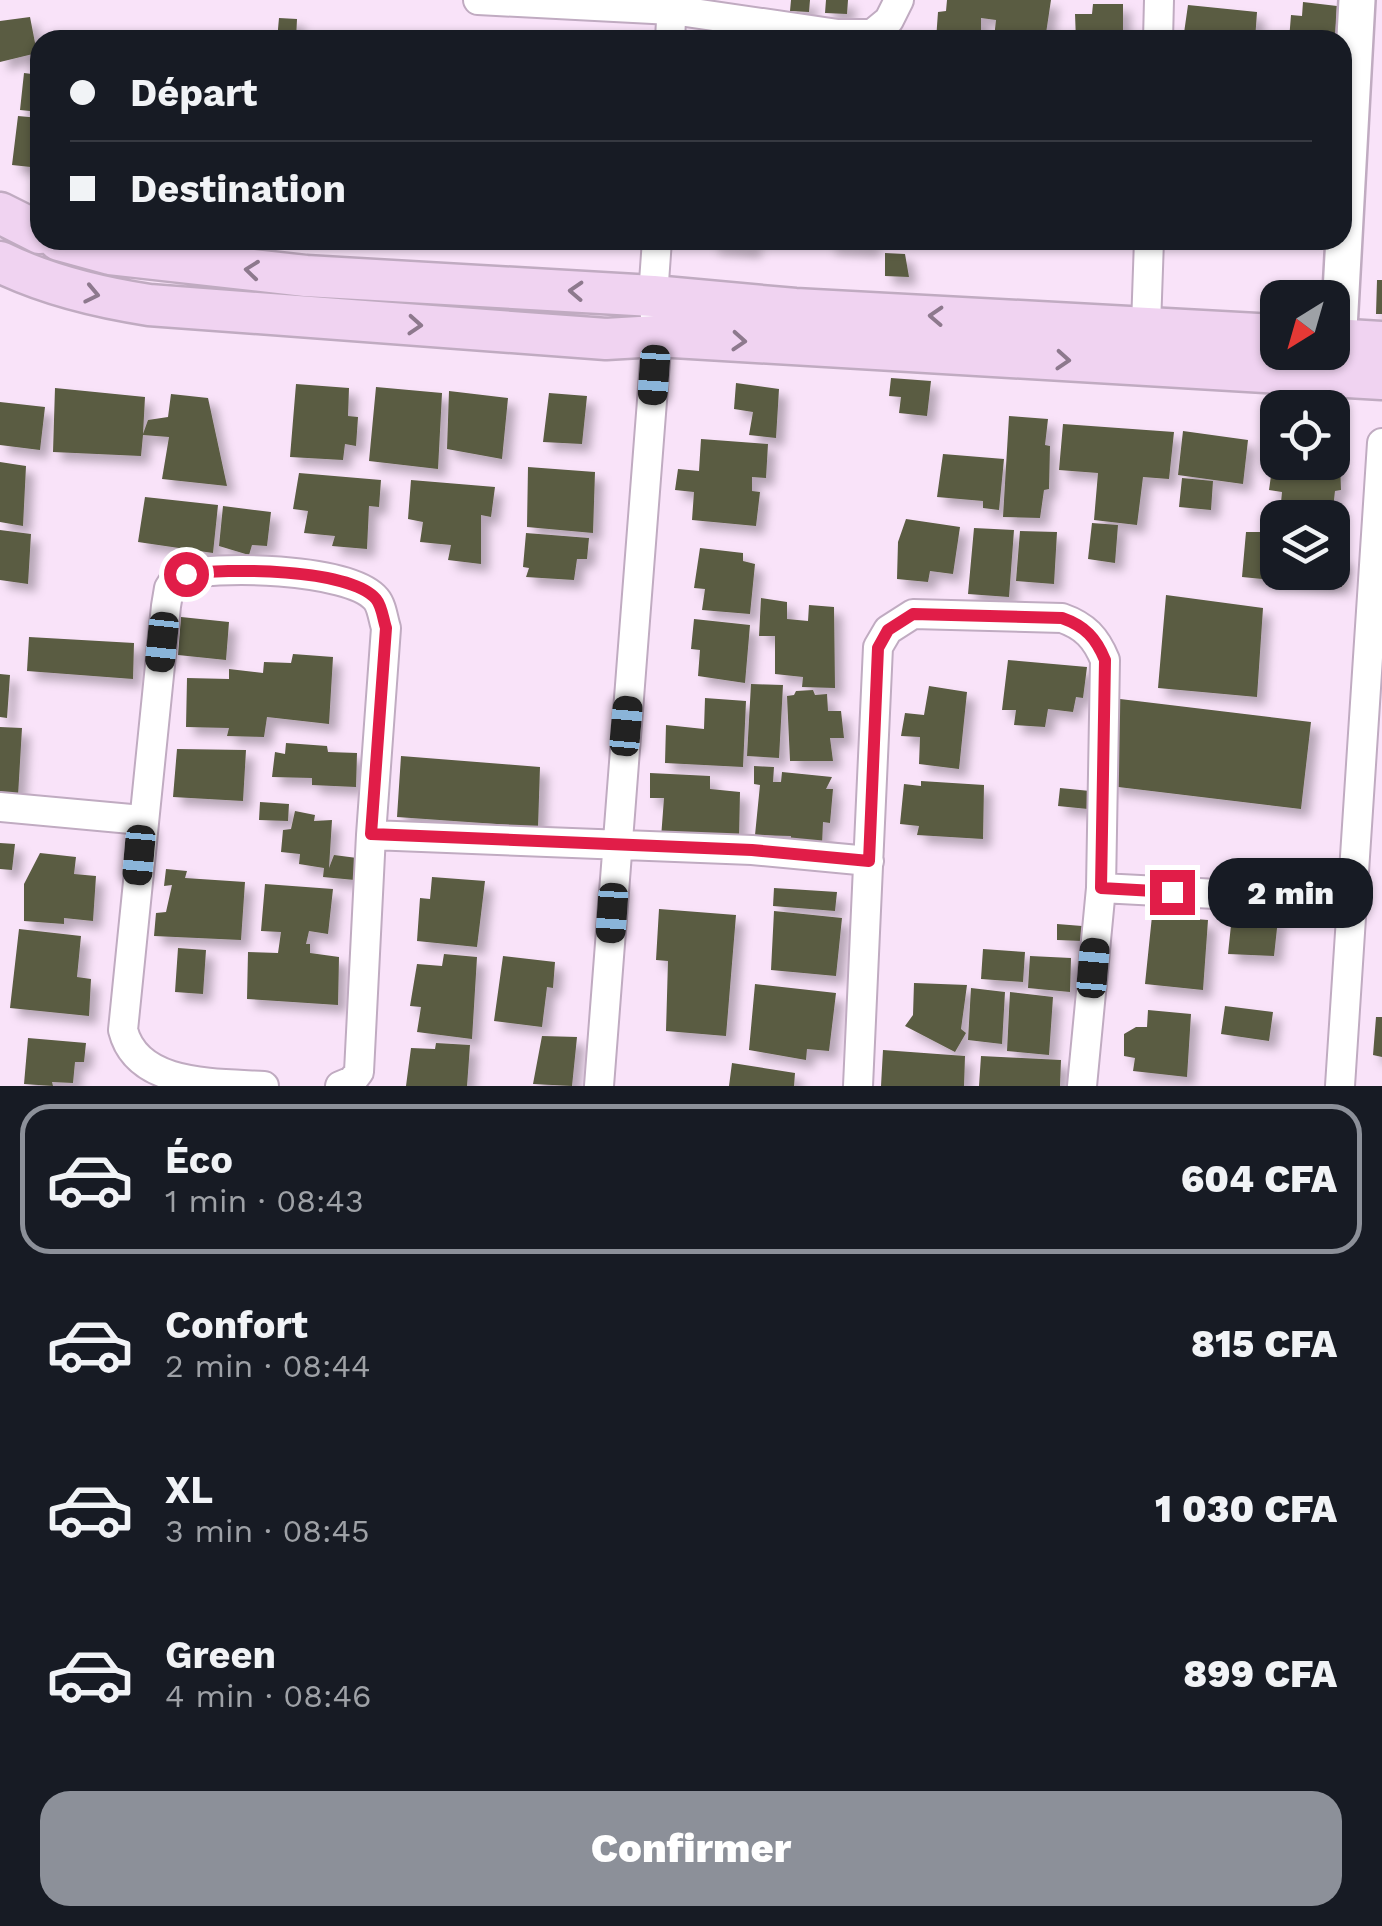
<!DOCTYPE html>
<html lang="fr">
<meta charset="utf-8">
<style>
body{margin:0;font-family:"Work Sans",sans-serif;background:#242831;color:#f1f3f6;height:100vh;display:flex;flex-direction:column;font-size:38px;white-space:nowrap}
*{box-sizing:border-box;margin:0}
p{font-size:32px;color:#9ea1a6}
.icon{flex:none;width:55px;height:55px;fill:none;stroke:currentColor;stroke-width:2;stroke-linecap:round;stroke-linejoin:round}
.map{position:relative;height:1086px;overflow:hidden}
.sheet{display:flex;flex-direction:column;background:#171b24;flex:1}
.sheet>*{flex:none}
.hud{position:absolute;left:30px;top:30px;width:1322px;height:220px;border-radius:30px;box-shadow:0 2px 8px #0004;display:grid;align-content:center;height:220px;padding:0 40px;background:#171b24}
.needle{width:65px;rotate:217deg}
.fabs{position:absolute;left:1260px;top:280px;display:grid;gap:20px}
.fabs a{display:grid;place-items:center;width:90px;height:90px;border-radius:20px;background:#171b24;box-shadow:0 2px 8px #0004;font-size:50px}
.end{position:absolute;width:45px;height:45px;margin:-22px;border:12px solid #e11d48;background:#fff;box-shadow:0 0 0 5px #fff}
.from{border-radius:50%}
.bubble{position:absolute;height:70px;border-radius:30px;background:#171b24;box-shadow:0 2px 8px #0004;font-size:32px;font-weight:800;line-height:70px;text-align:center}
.car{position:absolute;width:30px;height:60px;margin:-30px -15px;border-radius:12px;box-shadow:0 0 8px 2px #0007;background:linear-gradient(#222 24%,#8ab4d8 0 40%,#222 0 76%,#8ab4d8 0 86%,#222 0)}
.hud b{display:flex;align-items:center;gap:35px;height:95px;font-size:38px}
.hud b+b{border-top:2px solid #363941}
.hud i{width:25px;height:25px;background:#f1f3f6}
ul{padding:18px 0 0;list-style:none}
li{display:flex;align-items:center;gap:30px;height:150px;margin:0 20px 15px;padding:0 20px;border:5px solid transparent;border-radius:30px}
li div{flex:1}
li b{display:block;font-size:38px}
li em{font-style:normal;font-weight:800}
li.on{border-color:#8c9099}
li>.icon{width:90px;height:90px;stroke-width:1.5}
.primary-button{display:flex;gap:20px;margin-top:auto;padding:20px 40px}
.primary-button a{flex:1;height:115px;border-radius:30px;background:#8c9099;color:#fff;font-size:40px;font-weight:800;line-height:115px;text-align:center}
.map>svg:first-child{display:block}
.building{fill:#5a5b42;filter:url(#shadow)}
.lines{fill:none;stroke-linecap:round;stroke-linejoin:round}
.minor-casing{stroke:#c0abc1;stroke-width:32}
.tertiary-casing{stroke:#c0abc1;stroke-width:40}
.secondary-casing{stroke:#c0abc1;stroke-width:45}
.minor{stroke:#fff;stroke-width:28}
.tertiary{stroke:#fff;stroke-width:35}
.secondary{stroke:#f0d3f1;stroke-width:40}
.oneway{stroke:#8d798d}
.route{stroke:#e11d48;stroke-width:12}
</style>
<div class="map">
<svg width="1382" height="1086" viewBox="0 0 1382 1086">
<defs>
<filter id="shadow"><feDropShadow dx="8" dy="8" stdDeviation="5" flood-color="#0004"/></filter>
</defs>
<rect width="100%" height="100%" fill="#f9e3f9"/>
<path class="building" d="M791,0H810L809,12L790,11Z
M826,0H848L847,14L825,13Z
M947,0H1051L1045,40L994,38L996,20L981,18V40H936L938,12L946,11Z
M1303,2L1337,6L1335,40H1289L1291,15L1302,16Z
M1093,4H1123V40H1076L1075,14H1092Z
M1188,5L1257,12L1255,40H1183Z
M30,17L37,53L0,62V21Z
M279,18L297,19L296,40H277Z
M50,33L89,38L88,40H49Z
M24,73L40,75V112L20,110Z
M18,116L40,118V168L12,165Z
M711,240H754L753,250L710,246Z
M828,240H872V249L827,246Z
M885,253L905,254L909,277L885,276Z
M1377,280H1382V314H1376Z
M891,378L931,381L927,416L899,413L901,397L889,396Z
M736,383L779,389L776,438L749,435L753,412L734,409Z
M296,384L349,388L348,416L358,417L356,446L345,444L343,460L290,457Z
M376,387L442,393L438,469L369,461Z
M55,388L145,397L143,434L148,420L168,417L171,394L208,398L227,486L162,479L169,437L143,435L141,456L53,452Z
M449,391L508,398L502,459L447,449Z
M549,393L587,396L582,444L543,442Z
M0,402L45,407L40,450L0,445Z
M1009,416L1048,419L1045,445L1050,446L1049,489L1044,490L1040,518L1003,517Z
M1063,424L1174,432L1169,479L1143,477L1137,525L1094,520L1098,473L1059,470Z
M1183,431L1248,440L1243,484L1178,475Z
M701,439L768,444L766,478L752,477V491L760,492L756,526L692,520L694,492L675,490L678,469L699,471Z
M943,454L1004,459L999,510L983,508V501L937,497Z
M1274,454H1278V462L1340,461L1341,490L1335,491L1332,518H1275L1280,513L1282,492L1269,490Z
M0,462L26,466L23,526L0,522Z
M528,467L595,472L593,533L527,527Z
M299,473L381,480L379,507L369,506L367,549L332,546L335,536L304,533L308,511L293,509Z
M1182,478L1213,481L1211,510L1179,507Z
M411,480L495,487L491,517L481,515V564L448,560L451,545L420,542L423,522L408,519Z
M145,497L218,505L213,553L138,542Z
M223,506L271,512L267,546L252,545L249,555L219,546Z
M906,519L960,527L953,574L930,571L928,582L897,579L898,542Z
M1092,523L1118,525L1115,563L1088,559Z
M974,528L1014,530L1009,597L968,594Z
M0,530L31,534L28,584L0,580Z
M1020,531L1057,532L1054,584L1016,581Z
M1246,532H1265L1268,553H1278V572H1332V557H1345L1342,587L1242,577Z
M526,533L589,538L587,559H577L574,580L526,577L529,568L523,567Z
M700,548L743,553V561L755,564L750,614L702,610L705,589L694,588Z
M1166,595L1263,608L1257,697L1158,688Z
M761,598L787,602V619L808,621L809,605L834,607L835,688L802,687L803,677L775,674V636H759Z
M181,617L229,622L226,660L178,655Z
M694,619L750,625L745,683L698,676L700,650L691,649Z
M29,637L134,643L133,679L27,671Z
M293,654L333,657L329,724L267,717L264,737L227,736L229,728L186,727L187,678L229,679V669L263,673L264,662L291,663Z
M1008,660L1087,667L1083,698L1076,697L1073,712L1048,709L1045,727L1014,725L1016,710H1002Z
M0,674L10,675L7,718L0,717Z
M751,684L783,685L779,758L747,756Z
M929,686L967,692L959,769L919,764L920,737L901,736L905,713L924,715Z
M813,690L815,695L827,694L828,711H841L844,738H830L833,761H790L787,696L794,695L796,691Z
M705,698L746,701L743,767L665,763L666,725L704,729Z
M1120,699L1311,722L1301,809L1110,786Z
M0,727L22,728L18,796H0Z
M286,743L327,746L328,752L357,753L356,787L312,785V778L272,777L275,752L285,754Z
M177,749L246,750L243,801L173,797Z
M401,756L540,767L538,827L397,817Z
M754,766L774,767L773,782H781L782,772L832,777L826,789H833L830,823L823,822L822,845L791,846V836L755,835L760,785L754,784Z
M650,773L710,776V789L740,792L739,838H661L664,798H650Z
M921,781L984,785L983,839L917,835L919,826L900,824L904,784L921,786Z
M1060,788L1090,791L1088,809L1058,806Z
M260,802L289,804L288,821L259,820Z
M295,811L315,815L314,821L332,820L329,868L334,855L357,858L355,880L323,877L324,868L299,864L300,854L281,852L283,830L291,829Z
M0,843L15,844L12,870L0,869Z
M40,853L76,857L74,874L96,876L93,921L64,918V924L24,921V884Z
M166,869L187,871L185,878L245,882L241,940L154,936L156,913L166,912L172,885L164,886Z
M432,877L485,881L477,947L417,941L420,898L430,899Z
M265,884L333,889L328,934L309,931L306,944H310V953L339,957L338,1005L247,999L248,952L278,953L281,932L261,931Z
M774,888L837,892L835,911L773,906Z
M659,909L736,915L726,1036L666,1031L668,961L656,960Z
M774,911L842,918L836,976L771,970Z
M1152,916L1208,920L1203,990L1145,984Z
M1253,918L1278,919L1274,956L1228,954L1231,925L1252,927Z
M1057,924L1082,926V941L1057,940Z
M19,929L81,936L77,977L91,979L89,1016L10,1008Z
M178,948L206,950L203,994L175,992Z
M983,949L1025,952L1023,982L981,979Z
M444,954L477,957L472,1039L417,1032L421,1007L410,1006L417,964L442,966Z
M503,956L555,962L553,988L547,987L542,1027L494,1021Z
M1030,956L1071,958L1070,992L1028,988Z
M914,983L967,985L961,1029L966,1033L955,1052L905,1026L913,1015Z
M755,984L836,993L829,1051L807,1049L806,1060L749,1050Z
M971,988L1005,992L1002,1044L968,1040Z
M1010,992L1053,997L1049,1055L1007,1051Z
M1225,1006L1273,1012L1269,1041L1221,1034Z
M1148,1010L1191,1014L1187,1077L1133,1071L1135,1058L1124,1056V1034L1136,1027H1147Z
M1376,1017H1382V1057L1373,1055Z
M542,1036L577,1037L572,1086L533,1084Z
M28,1038L86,1043L84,1062H75L73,1083L52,1082L53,1086L24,1084Z
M436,1043L470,1045L467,1086H406L411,1048L435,1049Z
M883,1050L965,1056L964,1086H881Z
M981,1056L1061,1060L1060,1086H979Z
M732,1063L795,1073L794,1086H729Z"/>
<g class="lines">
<g class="minor-casing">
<path id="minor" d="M478,0L672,10L838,34H872L889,20L899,0
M670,40L672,0
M1158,40L1159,0
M1146,326L1149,240
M0,807L142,820
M1101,888L1351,901
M264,1086C212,1083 137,1086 123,1030L166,606L169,588L176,577C212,564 350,568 376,599C382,606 383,619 386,628L371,835
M340,1086L352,1081L359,1072L371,835L752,850L869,861
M599,1086L657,336L653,296L657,240
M858,1086L878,647L888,630L913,614L1062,618C1085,626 1096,638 1105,660L1101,888L1082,1086
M1340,1086L1382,443"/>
</g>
<g class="tertiary-casing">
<path id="tertiary" d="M1337,365L1357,0"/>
</g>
<g class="secondary-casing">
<path id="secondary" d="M0,213L40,233
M59,240L110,254L306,276L653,296L795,309L1278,335
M0,262C47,285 97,297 149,305L606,339L657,336L1382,379
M1332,339L1382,342"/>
</g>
<use href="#minor" class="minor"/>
<use href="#tertiary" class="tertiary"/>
<use href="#secondary" class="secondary"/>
</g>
<defs><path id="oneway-chevron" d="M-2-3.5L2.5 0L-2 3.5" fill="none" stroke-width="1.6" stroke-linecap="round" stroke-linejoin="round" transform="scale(2.5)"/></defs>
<g class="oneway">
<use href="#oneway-chevron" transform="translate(252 270) rotate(-174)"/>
<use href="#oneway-chevron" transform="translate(576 291) rotate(-177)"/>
<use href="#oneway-chevron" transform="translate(92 294) rotate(12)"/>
<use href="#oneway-chevron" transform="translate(936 316) rotate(-177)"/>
<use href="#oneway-chevron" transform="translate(415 325) rotate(4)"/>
<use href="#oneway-chevron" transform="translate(739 341) rotate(4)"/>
<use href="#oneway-chevron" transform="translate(1063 360) rotate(4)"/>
</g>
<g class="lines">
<path class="route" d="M186,574C225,568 350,568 376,599C382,606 383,619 386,628L371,834L752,850L869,861L878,648L888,630L913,614L1062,618C1085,626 1096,638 1105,660L1101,888L1172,892"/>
</g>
</svg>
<div class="fabs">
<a><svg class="needle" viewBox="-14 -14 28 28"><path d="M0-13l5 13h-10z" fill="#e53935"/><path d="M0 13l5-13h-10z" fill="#9ea1a6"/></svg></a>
<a><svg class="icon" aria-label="locate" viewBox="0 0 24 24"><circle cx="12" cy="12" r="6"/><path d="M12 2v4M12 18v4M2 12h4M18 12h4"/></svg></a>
<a><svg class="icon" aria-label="layers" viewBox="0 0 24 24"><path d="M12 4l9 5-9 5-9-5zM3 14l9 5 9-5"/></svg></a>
</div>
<i class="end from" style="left:186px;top:574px"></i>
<i class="end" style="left:1172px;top:892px"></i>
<div class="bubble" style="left:1208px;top:858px;width:165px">2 min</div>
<i class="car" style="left:654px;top:375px;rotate:184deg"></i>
<i class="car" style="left:162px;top:642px;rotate:186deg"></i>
<i class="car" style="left:626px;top:726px;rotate:5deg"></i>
<i class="car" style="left:139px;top:855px;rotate:185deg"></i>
<i class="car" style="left:612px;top:913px;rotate:184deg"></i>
<i class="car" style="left:1093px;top:968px;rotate:5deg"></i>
<div class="hud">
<b><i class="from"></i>Départ</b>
<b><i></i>Destination</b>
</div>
</div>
<section class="sheet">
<ul>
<li class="on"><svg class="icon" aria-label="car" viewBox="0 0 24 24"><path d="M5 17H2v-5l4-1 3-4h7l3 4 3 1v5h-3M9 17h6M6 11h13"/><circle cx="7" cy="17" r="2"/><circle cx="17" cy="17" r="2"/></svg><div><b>Éco</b><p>1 min · 08:43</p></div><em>604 CFA</em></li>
<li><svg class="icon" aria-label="car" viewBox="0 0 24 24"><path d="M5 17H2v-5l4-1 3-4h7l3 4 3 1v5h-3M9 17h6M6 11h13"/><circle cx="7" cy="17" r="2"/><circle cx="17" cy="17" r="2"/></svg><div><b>Confort</b><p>2 min · 08:44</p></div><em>815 CFA</em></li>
<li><svg class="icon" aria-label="car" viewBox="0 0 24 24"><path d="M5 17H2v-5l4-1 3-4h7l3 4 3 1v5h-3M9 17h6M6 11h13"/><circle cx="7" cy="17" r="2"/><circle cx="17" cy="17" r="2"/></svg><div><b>XL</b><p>3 min · 08:45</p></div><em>1 030 CFA</em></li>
<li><svg class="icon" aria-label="car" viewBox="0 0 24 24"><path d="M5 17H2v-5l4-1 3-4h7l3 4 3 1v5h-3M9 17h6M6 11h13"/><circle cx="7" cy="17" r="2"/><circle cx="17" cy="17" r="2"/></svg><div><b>Green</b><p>4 min · 08:46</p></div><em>899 CFA</em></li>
</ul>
<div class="primary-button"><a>Confirmer</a></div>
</section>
